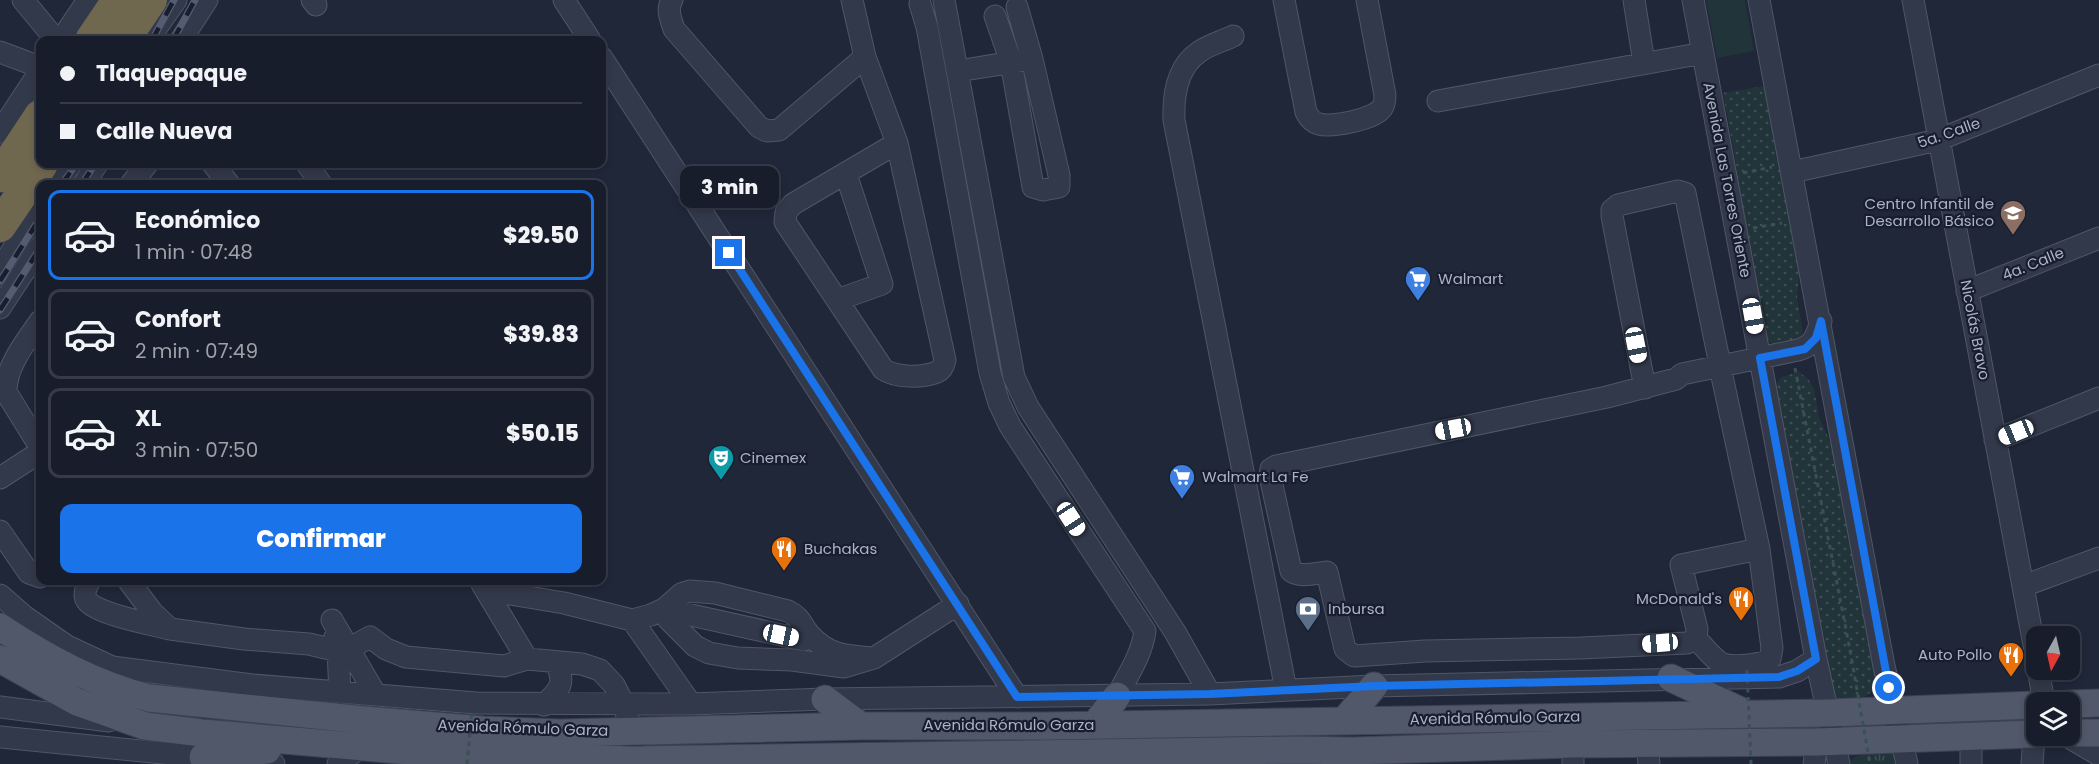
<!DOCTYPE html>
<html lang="es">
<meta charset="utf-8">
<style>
body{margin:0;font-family:Poppins,sans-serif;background:#202633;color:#f1f3f6;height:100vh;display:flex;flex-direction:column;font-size:22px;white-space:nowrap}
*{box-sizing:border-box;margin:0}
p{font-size:20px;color:#9ea2a9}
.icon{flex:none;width:33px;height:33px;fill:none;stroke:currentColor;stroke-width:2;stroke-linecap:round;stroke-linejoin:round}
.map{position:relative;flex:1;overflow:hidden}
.sheet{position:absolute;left:36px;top:180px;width:570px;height:405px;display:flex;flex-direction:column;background:#171d2b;border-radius:12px;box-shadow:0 3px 9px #0003,0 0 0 2px #363b47}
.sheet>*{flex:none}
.banner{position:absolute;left:36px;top:36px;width:570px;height:132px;border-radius:12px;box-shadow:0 3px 9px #0003,0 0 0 2px #363b47;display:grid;align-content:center;height:132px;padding:0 24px;background:#171d2b}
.needle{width:39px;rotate:188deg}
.fabs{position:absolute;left:2026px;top:626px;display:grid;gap:12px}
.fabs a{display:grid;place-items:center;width:54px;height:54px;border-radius:12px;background:#171d2b;box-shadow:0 3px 9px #0003,0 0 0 2px #363b47;font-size:30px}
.end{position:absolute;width:27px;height:27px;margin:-14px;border:8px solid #1a73e8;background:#fff;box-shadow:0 0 0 3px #fff}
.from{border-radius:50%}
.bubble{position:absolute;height:42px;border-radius:12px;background:#171d2b;box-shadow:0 3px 9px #0003,0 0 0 2px #363b47;font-size:20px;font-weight:800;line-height:42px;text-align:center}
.car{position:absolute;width:18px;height:36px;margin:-18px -9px;border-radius:8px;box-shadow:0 0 4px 2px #0007;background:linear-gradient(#fff 24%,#345 0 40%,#fff 0 76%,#345 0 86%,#fff 0)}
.banner b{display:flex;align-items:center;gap:21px;height:57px;font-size:22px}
.banner b+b{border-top:2px solid #363b47}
.banner i{width:15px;height:15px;background:#f1f3f6}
ul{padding:10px 0 0;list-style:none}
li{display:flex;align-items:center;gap:18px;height:90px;margin:0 12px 9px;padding:0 12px;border:3px solid #363b47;border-radius:12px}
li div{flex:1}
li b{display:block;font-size:22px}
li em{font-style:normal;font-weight:800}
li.current{border-color:#1a73e8}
li>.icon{width:54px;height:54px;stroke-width:1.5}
.primary-button{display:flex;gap:12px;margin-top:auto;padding:12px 24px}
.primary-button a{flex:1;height:69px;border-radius:12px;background:#1a73e8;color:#fff;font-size:24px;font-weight:800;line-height:69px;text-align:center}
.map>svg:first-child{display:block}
.grass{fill:url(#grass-dots)}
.park{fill:url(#park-tufts)}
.pitch{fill:#21343a}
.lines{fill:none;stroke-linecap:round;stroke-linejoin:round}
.minor-casing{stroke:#505667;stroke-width:23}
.major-casing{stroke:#3c4253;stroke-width:29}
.highway-casing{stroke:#3d4354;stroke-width:34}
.path{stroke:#3b5055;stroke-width:3;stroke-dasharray:4.5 4.5;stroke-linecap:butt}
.minor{stroke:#32394a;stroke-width:21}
.major{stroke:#50586a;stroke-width:27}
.highway{stroke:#70674f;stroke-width:32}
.rail-casing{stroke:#545c71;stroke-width:7}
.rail{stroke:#181e2e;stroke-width:4.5;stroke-dasharray:14;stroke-linecap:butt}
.path-bridge{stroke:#3b5055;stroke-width:3;stroke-dasharray:4.5 4.5;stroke-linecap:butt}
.route{stroke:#1a73e8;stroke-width:8}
.labels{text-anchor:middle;stroke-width:4.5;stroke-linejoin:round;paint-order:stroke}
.street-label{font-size:15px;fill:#acb3c6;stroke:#181e2e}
.poi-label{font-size:15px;fill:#acb3c6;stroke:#181e2e;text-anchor:start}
</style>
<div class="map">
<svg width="2099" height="764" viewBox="0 0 2099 764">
<defs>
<pattern id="grass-dots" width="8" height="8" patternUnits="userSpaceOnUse" patternTransform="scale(1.5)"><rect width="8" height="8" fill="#21343a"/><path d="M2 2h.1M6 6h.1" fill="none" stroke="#3f4f55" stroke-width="1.8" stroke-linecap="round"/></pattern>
<pattern id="park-tufts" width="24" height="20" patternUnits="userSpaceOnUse" patternTransform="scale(1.5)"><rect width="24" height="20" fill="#21343a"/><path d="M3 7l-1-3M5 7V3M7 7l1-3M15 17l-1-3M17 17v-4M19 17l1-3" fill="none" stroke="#3f4f55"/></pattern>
</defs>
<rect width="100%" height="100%" fill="#1f2739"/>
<path class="grass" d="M1765,86L1777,161L1782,169L1800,261L1797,298L1803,333L1799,343L1782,349L1771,344L1765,335L1736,177L1737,169L1723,93Z
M1799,372L1808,379L1814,388L1819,417L1835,453L1877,672C1873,700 1863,700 1838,701L1833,697L1777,398L1776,385L1781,377Z"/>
<path class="park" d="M1861,753H1893L1895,764H1849L1850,761Z"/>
<path class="pitch" d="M1706,0H1745L1754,51L1717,58Z"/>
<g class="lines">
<g class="minor-casing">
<path id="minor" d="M23,0L56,40
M312,0L316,5
M564,0L590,40
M672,0C666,9 671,20 674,29L759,127L767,131L779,130L865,57
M852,0L865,57L897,143L945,360C944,365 942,370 937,372C922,378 896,378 883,369L785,222L786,212L793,204L897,143
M944,0L1014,377L1028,407L1175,632L1210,694
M1284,0L1306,112C1309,118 1312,122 1319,124C1331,128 1375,119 1382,108C1385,104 1385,99 1385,95L1367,0
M1634,0L1644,63
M1693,0L1816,659L1839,764
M1759,0L1884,666L1907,764
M1913,0L2037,661
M920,4L927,27L990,373L999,403L1010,426L1145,631C1142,654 1128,675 1117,696
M1017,7L1032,59
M1233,36C1223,41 1208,45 1199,52C1177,67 1173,95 1174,120L1286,690
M61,40L88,0
M148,40L176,0
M181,40L207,0
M0,52L40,67
M602,58L1017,697
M958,71L1032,59L1059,175V187L1043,190L1033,187L1011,62L995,16
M1438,101L1703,53
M0,132L40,71
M213,164L229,184
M307,164L321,184
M1792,172L1938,140L2099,75
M57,184L71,164
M84,184L97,164
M131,184L147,164
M0,269L40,209
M1967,291L2099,238
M837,300L882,284L846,174
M0,308L40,247
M40,321C26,342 6,365 6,392L40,447
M1645,388L1612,216V210L1618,205L1678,191L1685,193L1720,365
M1995,440L2099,398
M0,478L40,452
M0,531L29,573L40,577
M90,580C86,587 82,596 88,602C101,615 151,624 169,629
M128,580L152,612L170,629L244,639L309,644L338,651L350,648L370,637L386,649L406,657L504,666L527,659L582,664L600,670L614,685L623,703L632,731L636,764
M482,584L527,659
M2023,586L2099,558
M486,590L564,603L632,620L651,615L664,609L681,594L690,591L715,593L788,611C802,618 801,625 810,635C829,656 847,656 874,658
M0,595L24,616L67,646L112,667L252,685L476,703L691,704L825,699L1210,694L1374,686L1779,677L1797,671L1816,659
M664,609L668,619L695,646L709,653L738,658L792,660L844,667L874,658L958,604
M664,609L804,640
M332,620L376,695
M632,620L691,704
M335,637L338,651L340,693
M1696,639L1687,643L1581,648L1425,651L1354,656L1345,649L1327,572C1316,573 1300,578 1291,571L1270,476L1271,469L1276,466L1607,397L1676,379L1682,374L1798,350C1814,346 1816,336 1821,321
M1696,639L1697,629L1681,565L1759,549L1722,376
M1696,639C1704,646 1712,658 1721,663C1731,668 1761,665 1770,659L1772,648L1759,549
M2038,669L2044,702
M544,705C558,691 567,684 556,664L549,661
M0,707L109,721
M2065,735L2099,755
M1971,736V764
M0,737L274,764
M1647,743L1649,764
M1573,744V764
M338,764L362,746V740
M1814,764L1817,742
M2032,764L2034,735"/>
</g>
<g class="major-casing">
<path id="major" d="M0,627C47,658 94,684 149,698L364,720L483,730L560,733L861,726H1046L1828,713L2037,705
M0,659L77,702L145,726L202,733L433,753L491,757L636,760L1295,750L1353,751L1573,744L1817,742L2037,734
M1671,678L1741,711
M825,699L861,726
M2070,704L2099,703
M1345,720L1374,686
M1095,725L1117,696
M2070,733H2099
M203,757L267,750"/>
</g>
<g class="highway-casing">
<path id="highway" d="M91,40L118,0
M124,40L151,0
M0,176L40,116
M0,226L42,164"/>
</g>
<path class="path" d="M1743,173L1772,167
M1753,228L1782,223
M1795,368L1850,650"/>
<use href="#minor" class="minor"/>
<use href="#major" class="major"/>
<use href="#highway" class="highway"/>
<g class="rail-casing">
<path id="rail" d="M152,40L174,0
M173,40L195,0
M62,184L76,164
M82,184L95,164
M0,281L40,218
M0,310L40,248"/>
</g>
<use href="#rail" class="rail"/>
<path class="path-bridge" d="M1850,650L1870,764
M1747,670L1751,764
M467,764L472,710"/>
</g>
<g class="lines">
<path class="route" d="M729,253L1017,697L1210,694L1374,686L1779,677L1797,671L1816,659L1760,358L1805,349L1816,338L1821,321L1889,688"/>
</g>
<defs>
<g id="school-pin" transform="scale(1.35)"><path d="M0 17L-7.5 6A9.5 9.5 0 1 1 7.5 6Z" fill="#8d6e63" stroke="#181e2e"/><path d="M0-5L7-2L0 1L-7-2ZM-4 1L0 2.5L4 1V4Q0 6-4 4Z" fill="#fff"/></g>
<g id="supermarket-pin" transform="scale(1.35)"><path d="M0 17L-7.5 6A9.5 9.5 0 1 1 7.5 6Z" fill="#3f7fe0" stroke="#181e2e"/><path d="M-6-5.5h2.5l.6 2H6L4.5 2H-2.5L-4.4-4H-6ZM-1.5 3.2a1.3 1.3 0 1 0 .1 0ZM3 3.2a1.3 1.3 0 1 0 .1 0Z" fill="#fff"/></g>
<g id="theatre-pin" transform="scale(1.35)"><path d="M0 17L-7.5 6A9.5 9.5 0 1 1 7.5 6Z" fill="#0f9aa8" stroke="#181e2e"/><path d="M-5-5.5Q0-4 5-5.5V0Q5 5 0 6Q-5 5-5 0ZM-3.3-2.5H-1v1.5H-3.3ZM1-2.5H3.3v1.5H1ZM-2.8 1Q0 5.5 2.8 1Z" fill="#fff"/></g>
<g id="restaurant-pin" transform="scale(1.35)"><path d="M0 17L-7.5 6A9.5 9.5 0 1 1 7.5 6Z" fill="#e8710a" stroke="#181e2e"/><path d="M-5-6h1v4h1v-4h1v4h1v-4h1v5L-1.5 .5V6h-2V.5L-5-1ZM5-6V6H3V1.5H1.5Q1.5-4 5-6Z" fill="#fff"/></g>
<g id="bank-pin" transform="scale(1.35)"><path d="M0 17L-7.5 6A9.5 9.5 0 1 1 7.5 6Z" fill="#5c6f8a" stroke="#181e2e"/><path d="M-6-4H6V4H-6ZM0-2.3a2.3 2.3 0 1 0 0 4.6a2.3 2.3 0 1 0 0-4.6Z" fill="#fff"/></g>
</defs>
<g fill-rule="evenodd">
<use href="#school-pin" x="2013" y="213"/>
<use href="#supermarket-pin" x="1418" y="279"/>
<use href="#theatre-pin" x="721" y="458"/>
<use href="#supermarket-pin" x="1182" y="477"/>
<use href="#restaurant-pin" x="784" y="549"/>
<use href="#restaurant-pin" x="1741" y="599"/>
<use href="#bank-pin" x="1308" y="609"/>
<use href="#restaurant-pin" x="2011" y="655"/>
</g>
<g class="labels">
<g class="street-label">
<text transform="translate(1949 133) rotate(-19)" y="5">5a. Calle</text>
<text transform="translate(1727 180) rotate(79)" y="5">Avenida Las Torres Oriente</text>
<text transform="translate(2033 264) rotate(-22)" y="5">4a. Calle</text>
<text transform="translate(1975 330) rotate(79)" y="5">Nicolás Bravo</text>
<text transform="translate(1495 718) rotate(-1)" y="5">Avenida Rómulo Garza</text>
<text x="1009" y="730">Avenida Rómulo Garza</text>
<text transform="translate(523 728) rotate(2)" y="5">Avenida Rómulo Garza</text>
</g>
<g class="poi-label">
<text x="1994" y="209" text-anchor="end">Centro Infantil de<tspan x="1994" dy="17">Desarrollo Básico</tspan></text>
<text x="1438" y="284">Walmart</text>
<text x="740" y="463">Cinemex</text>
<text x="1202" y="482">Walmart La Fe</text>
<text x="804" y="554">Buchakas</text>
<text x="1722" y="604" text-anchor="end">McDonald's</text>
<text x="1328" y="614">Inbursa</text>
<text x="1992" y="660" text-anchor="end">Auto Pollo</text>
</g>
</g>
</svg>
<div class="fabs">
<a><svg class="needle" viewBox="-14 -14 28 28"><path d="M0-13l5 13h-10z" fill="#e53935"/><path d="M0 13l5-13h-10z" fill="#9ea2a9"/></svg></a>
<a><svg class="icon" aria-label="layers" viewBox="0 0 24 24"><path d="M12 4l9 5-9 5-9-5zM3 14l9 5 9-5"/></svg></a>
</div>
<i class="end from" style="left:1889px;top:688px"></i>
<i class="end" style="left:729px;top:253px"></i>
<div class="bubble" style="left:680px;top:166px;width:99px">3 min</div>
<i class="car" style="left:1753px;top:316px;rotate:170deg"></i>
<i class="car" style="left:1636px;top:345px;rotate:169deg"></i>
<i class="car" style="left:1453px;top:429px;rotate:259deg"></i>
<i class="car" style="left:2016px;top:432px;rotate:248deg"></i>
<i class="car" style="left:1071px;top:519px;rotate:147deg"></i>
<i class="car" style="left:781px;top:635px;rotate:102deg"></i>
<i class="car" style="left:1660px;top:643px;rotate:265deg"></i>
<div class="banner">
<b><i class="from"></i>Tlaquepaque</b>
<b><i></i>Calle Nueva</b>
</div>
<section class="sheet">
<ul>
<li class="current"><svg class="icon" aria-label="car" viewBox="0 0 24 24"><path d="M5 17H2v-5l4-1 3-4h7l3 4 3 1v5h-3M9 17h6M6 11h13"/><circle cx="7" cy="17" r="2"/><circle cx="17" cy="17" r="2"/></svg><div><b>Económico</b><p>1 min · 07:48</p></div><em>$29.50</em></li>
<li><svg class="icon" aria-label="car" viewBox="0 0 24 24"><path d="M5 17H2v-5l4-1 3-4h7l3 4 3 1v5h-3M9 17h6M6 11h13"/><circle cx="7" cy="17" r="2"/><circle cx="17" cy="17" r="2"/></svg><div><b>Confort</b><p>2 min · 07:49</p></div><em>$39.83</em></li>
<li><svg class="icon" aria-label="car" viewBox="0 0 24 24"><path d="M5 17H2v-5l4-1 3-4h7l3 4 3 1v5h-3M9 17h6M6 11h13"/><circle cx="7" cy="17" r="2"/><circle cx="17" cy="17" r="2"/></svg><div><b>XL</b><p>3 min · 07:50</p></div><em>$50.15</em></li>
</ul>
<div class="primary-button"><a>Confirmar</a></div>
</section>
</div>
